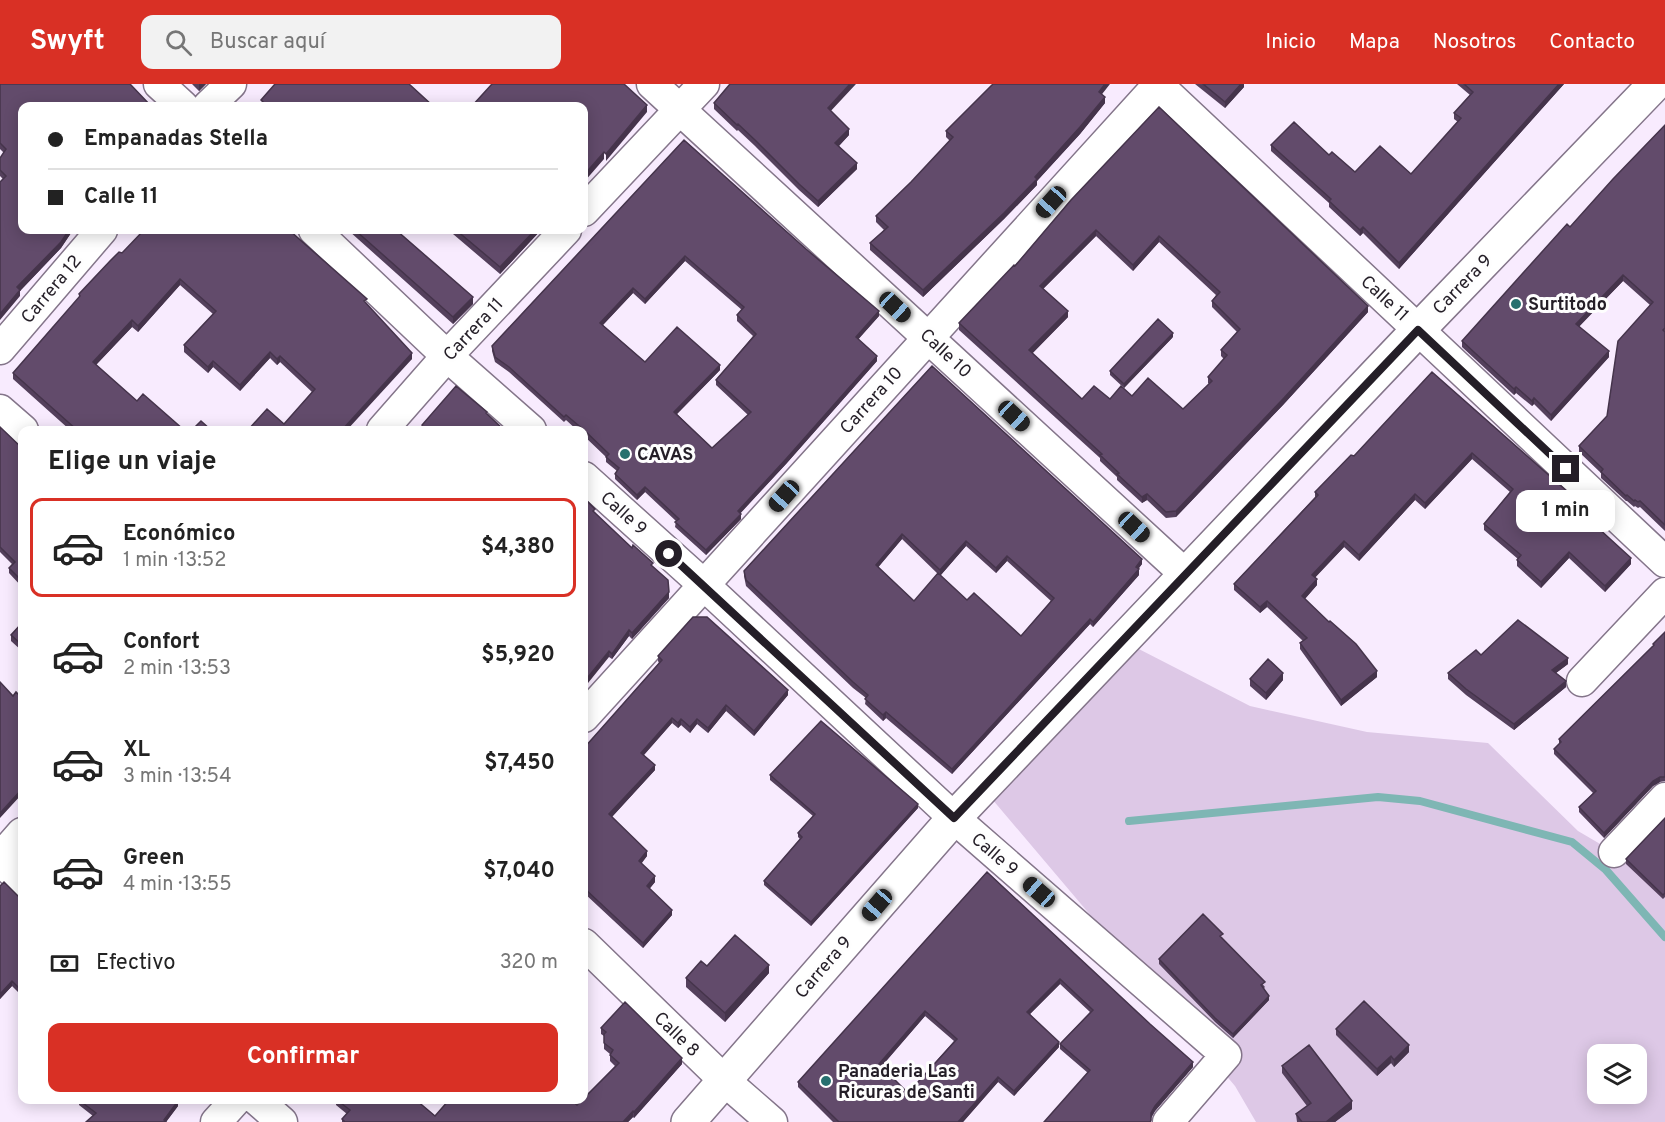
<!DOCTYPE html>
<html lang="es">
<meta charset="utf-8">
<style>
body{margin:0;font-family:Overpass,sans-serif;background:#f2f2f2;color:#222;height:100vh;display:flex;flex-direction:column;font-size:22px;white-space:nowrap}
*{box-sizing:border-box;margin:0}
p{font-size:20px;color:#767676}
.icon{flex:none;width:33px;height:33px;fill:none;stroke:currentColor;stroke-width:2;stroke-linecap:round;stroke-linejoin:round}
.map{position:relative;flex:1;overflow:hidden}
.side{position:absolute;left:18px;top:342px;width:570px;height:678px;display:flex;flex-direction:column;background:#fff;border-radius:12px;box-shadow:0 3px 15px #0003}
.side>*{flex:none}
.hud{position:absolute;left:18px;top:18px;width:570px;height:132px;border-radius:12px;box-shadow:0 3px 15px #0003;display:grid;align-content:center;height:132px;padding:0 30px;background:#fff}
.buttons{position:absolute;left:1587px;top:960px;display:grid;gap:12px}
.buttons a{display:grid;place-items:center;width:60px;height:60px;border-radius:12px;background:#fff;box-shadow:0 3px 15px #0003;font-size:30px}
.end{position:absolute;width:27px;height:27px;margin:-14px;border:8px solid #241e27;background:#fff;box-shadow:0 0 0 3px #fff}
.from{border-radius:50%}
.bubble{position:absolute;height:42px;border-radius:12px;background:#fff;box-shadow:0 3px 15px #0003;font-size:20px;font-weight:700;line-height:42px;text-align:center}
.car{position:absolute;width:18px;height:36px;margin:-18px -9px;border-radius:8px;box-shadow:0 0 4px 2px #0007;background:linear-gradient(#222 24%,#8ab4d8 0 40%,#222 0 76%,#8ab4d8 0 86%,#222 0)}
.hud b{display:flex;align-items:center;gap:21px;height:57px;font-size:22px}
.hud b+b{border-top:2px solid #e0e0e0}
.hud i{width:15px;height:15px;background:#222}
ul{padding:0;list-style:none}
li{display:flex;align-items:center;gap:18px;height:99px;margin:0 12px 9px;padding:0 18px;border:3px solid transparent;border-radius:12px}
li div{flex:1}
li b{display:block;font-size:22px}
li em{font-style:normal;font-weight:700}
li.active{border-color:#d93025}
li>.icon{width:54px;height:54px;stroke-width:1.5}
h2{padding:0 30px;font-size:27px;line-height:72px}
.pay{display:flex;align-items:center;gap:15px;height:66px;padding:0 30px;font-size:22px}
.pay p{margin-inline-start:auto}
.primary-button{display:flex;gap:12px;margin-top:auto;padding:12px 30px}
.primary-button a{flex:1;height:69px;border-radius:12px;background:#d93025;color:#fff;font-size:24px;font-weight:700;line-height:69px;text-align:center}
header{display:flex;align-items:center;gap:36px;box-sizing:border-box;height:84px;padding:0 30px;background:#d93025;color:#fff}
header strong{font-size:28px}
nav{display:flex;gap:33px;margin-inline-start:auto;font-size:21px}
.search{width:420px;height:54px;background:#f2f2f2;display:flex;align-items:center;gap:15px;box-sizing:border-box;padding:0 21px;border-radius:12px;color:#767676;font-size:22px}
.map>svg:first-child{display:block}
.grass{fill:#ddc8e6;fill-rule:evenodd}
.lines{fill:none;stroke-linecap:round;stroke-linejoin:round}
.stream{stroke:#7eb6b4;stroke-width:8}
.minor-casing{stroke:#84758a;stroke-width:33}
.major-casing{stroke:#84758a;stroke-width:36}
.minor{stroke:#fff;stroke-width:30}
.major{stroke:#fff;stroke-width:33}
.wall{fill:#54405c;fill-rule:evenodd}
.shaded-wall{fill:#45344b}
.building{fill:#624b6b;stroke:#45344b;stroke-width:1.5;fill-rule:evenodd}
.route{stroke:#241e27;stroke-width:8}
.poi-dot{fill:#26706f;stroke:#fefefe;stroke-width:2}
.labels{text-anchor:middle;stroke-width:6;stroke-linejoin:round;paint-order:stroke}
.street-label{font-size:18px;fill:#241e27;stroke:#fefefe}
.poi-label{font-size:18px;font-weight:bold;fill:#241e27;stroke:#fefefe;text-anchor:start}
</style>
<header>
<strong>Swyft</strong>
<div class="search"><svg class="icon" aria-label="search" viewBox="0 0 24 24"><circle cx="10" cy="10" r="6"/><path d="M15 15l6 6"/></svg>Buscar aquí</div>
<nav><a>Inicio</a><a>Mapa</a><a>Nosotros</a><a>Contacto</a></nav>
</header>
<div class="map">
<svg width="1665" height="1038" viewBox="0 0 1665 1038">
<rect width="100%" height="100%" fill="#f8ebfe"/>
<path class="grass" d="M1131,561L1250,622L1367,648L1488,659L1578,747L1665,798V1038H1256L1235,1002L992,715ZM1598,970H1636V1010H1598Z"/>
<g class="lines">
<path class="stream" d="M1129,737L1378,713L1420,717L1572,758L1606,786L1665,853"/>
<g class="minor-casing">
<path id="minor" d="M159,0L183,22
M652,0L1186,491
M1157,0L1665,478
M208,22L231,0
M584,127L704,0
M314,146L447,272L531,346
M0,265L102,146
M0,326L23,346
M382,346L447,272L566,146
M584,393L704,501L954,734L1226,971L1168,1038
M1582,597L1665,509
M584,633L1159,0
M1614,768L1665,714
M0,774L22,749
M0,776L22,797
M584,860L725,997L772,1038
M257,1016L282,1038
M216,1038L236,1016"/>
</g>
<g class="major-casing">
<path id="major" d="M688,1038L954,734L1418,246L1655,0"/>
</g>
<use href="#minor" class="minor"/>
<use href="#major" class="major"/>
</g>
<path class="wall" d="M0,0L22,146H73L61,164L20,207V212L3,95L0,92V74L4,69L0,65Z
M192,0H206L199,7Z
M1195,0H1244V3L1225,24Z
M1457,0H1564L1399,185L1363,149L1360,152L1329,123V119L1271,67V61L1329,71L1355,88L1411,90L1458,38L1454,35V29L1470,11Z
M1102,10L1105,19L1080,50L1037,97V101L1004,135L923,213L870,166V159L884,146L876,138V132L911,98L950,57L946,53V47Z
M714,19L831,27L849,51L839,62L857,85L818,123L799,106L755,62L738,46L737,47L714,25Z
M1665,41V447L1640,423L1638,424L1635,422L1634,423L1627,417H1626L1601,394V389L1579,368V362L1607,332L1650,221L1623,197L1579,242L1609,273L1551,337L1534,320L1532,322L1516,309L1514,311L1462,263V257L1570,143Z
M684,56L879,232L858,255L877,277L786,380L740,429L741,435L706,471L675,443L676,437L645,408L637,416L615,395V390L617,387L606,378V373L584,352V346H577L566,336L564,338L509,288L495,278L492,267V262ZM685,177L742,226L737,231V237L753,252L716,296V301L748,331L712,364L677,330L720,286L645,278L603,241L633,209L645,220Z
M1071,116L1368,228L1283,321L1176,433L1166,434L1147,416L1142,419L1117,396V393L1100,377V374L959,246V239L1015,182ZM1096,152L1133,187L1159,158L1216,211L1212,217V223L1237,248L1221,266V272L1224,275L1208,293V299L1209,300L1183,325L1132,312L1110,315H1082L1032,269L1068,233L1043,205Z
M349,146H396L473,220L453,240L349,147Z
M453,146H541L500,190L453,150Z
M122,169L367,220L412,275L284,340L312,308L280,278L277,281L270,274L240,307L213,283L208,289L184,268V261L213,230L180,201L138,248L132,243L96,281L137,317L184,346H70L13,295V289L79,214V210Z
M1173,253L1124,304L1110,291V287Z
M932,282L1142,480L1138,485L1139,491L1093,543L1090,540L952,690L886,634L883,637L865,620L866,614L853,604L746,502L744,492V487ZM902,455L940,492L966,462L996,489L1007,477L1051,517L1021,552L967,516L914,517L878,483Z
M1432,288L1603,443L1600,446L1631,480L1605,508L1569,474L1541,504L1517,482V476L1518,475L1484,446V440L1510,408L1472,375L1425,425L1415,416L1359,477L1344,463L1315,493L1317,501L1305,515L1377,593L1341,622L1300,565V559L1303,557L1267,523L1260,529L1234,506V500L1315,413V408L1354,372Z
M0,343L22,364V503L9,489V484L12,480L0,468Z
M595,430L653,483L669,514L632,555L629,552L612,575L609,573Z
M22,539V567L11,557V551Z
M1665,548V697L1660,698L1653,702L1604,754L1579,728V723L1593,709L1554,670V665L1559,660V655L1653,562V560Z
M1481,571L1568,580L1556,589L1566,603L1514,646L1466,611L1448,595V589Z
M658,572L788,611L754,652L726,627L708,649L697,640L690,649L681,641L678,644L672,639L644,671L655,686L612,733L647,772L641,779L655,798L649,805L672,831L643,864L584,809V664L659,579L658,577Z
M1250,595L1283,596L1266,616L1250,602Z
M770,691L918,724L811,842L764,801V797L800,755L798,753V749L813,732L770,696Z
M1665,734V813L1663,815L1626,780V775Z
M987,788L1193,983L1155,1027L1151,1034V1038L1088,989L1060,965V960L1090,928L1060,900L1030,930L1059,963L1014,1012L998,998L963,1038H833L798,1003V998ZM925,932L954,957L908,1009L882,982Z
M0,802L22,816V912L12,902L0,915Z
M1222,854L1265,903L1264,904L1269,916L1233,954L1215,938L1159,880V875Z
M707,882L769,889L725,938L686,903V894Z
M601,944L682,980L634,1034L633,1033L628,1038H342V1035L347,1030L336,1021V1016H416L435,1032L577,1021L615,982L610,977V970L604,965V952L601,950Z
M1336,945L1409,968L1394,983L1391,979L1377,992L1336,951Z
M1282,982L1352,1025L1335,1038H1297L1296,1030L1307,1022L1282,989Z
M79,1016L178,1022L166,1038L93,1032L79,1021Z"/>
<path class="shaded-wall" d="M199,0H206L199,7Z
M850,0H856L828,30V24Z
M1105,0H1110L1099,14V8Z
M1241,0H1244V3L1225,24V18Z
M1559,0H1564L1399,185V179Z
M1105,13V19L1080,50L1037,97V101L1004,135L923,213V206L1035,93Z
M647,21V28L606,77V70Z
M849,45V51L835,66V59Z
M604,68V75L584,98V91Z
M857,79V85L818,123V117Z
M1363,143V149L1360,152V146Z
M69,146H73L61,164L20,207V212L0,236V230L17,203Z
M535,146H541L500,190V183Z
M1096,146V152L1040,208V202Z
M1159,152V158L1133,187V181Z
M685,172V177L645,220V215Z
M1623,191V197L1576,246V240Z
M180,195V201L138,248V242Z
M633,204V209L600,244V239Z
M473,213V220L453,240V233Z
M1368,222V228L1283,321L1176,433V427Z
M879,227V232L856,258V253Z
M1068,227V233L1029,273V266Z
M132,236V243L93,284V278Z
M1173,249V253L1124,304V300Z
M1609,267V273L1551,337V331Z
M270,268V274L240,307V301Z
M412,269V275L347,346H342Z
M280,272V278L277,281V275Z
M877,272V277L786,380L738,432V427Z
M213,277V283L208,289V283Z
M720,281V286L674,333V328Z
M1516,303V309L1514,311V305Z
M1534,314V320L1532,322V317Z
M1472,369V375L1425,425V419Z
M645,403V408L637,416V411Z
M1147,410V416L1142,419V413Z
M1415,410V416L1359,477V471Z
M741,430V435L706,471V466Z
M1603,437V443L1597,449V443Z
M902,450V455L876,486V481Z
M966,457V462L940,492V486Z
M1344,457V463L1312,497V491Z
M1569,468V474L1541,504V498Z
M1007,472V477L996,489V484Z
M1631,474V480L1605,508V502Z
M1142,475V480L1136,488V483Z
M1139,485V491L1093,543V538Z
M1317,495V501L1302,518V512Z
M669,508V514L632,555V549Z
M1267,517V523L1260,529V523Z
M1090,535V540L952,690V685Z
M629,546V552L612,575V570Z
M609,567V573L584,604V598Z
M1568,574V580L1552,592V586Z
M1377,587V593L1341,622V616Z
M1283,589V596L1266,616V609Z
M1566,597V603L1514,646V640Z
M788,606V611L754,652V647Z
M726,621V627L708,649V644Z
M886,628V634L883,637V631Z
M672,634V639L641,674V669Z
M681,635V641L678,644V639Z
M697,635V640L690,649V643Z
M655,681V686L609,736V730Z
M1660,693V698L1653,702L1604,754V749L1653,697Z
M22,705V710L0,734V729Z
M918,720V724L811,842V838Z
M647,767V772L639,783V777Z
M655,792V798L647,808V802Z
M672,826V831L643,864V859Z
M769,881V889L725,938V929Z
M1060,895V900L1027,933V928Z
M12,897V902L0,915V910Z
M1269,912V916L1233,954V950Z
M925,927V932L879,985V980Z
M1059,958V963L1014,1012V1007Z
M1409,961V968L1394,983V976Z
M1391,972V979L1377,992V985Z
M682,974V980L634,1034V1028Z
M1193,978V983L1155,1027L1151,1034V1029L1155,1022Z
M998,993V998L963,1038H958Z
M178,1017V1022L166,1038L164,1036Z
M1352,1017V1025L1335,1038H1326Z
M633,1027V1033L628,1038H623Z"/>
<path class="building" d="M0,0H130L151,22H22V146H69L61,158L17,203L20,206L0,230V98L6,92L0,86V74L6,65L0,59Z
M275,0H409L433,22H261L264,19L261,16Z
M492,0H624L647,21L606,70L604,68L584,91V22H472Z
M730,0H850L828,24L849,45L835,59L857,79L818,117L799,100L755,56L738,40L737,41L714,19Z
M993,0H1105L1099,8L1105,13L1080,43L1035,93L1037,95L1004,129L923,206L870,159L888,143L876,132L911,98L953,53L946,47Z
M1203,0H1241L1225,18Z
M1464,0H1559L1399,179L1363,143L1360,146L1329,117L1331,115L1271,61L1294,38L1329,71L1332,68L1355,88L1380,62L1411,90L1461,34L1454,29L1473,8Z
M1159,23L1368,222L1283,315L1176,427L1166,428L1147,410L1142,413L1117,390L1119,389L1100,371L1102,370L959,239L1014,181L1015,182L1071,116ZM1096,146L1133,181L1159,152L1220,208L1212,217L1240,245L1221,266L1227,271L1208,293L1212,297L1183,325L1148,294L1132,312L1121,302L1110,315L1094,302L1082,315L1029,266L1068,227L1040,202Z
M1665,41V244L1663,246L1665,248V441L1640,417L1638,418L1635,416L1634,417L1627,411L1626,412L1601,388L1603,385L1579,362L1607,332L1618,257L1653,218L1623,191L1576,240L1609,267L1551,331L1534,314L1532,317L1516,303L1514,305L1462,257L1567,140L1570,143L1613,95Z
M684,56L806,165L879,227L856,253L877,272L786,375L738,427L741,430L706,466L675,438L679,435L645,403L637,411L615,390L619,384L606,373L609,370L584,346L566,331L564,333L509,283L495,273L492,262ZM685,172L744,223L737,231L756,250L716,296L751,328L712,364L674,328L720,281L677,243L645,278L600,239L633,204L645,215Z
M144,146H289L367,215L364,217L412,269L342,346H248L267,325L284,340L315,305L280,272L277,275L270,268L240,301L213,277L208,283L184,261L216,227L180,195L138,242L132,236L93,278L137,317L143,310L184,346H77L13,289L80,212L79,210L110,177L119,168L122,169Z
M355,146H396L473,213L453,233Z
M456,146H535L500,183Z
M1158,235L1173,249L1124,300L1110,287Z
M932,282L1142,475L1136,483L1139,485L1093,538L1090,535L952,685L886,628L883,631L865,615L868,611L853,598L746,496L744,487ZM902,450L940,486L966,457L996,484L1007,472L1054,514L1021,552L974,509L967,516L938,489L914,517L876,481Z
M1432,288L1576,415L1578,414L1603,437L1597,443L1631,474L1605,502L1569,468L1541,498L1517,476L1521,471L1484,440L1513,405L1472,369L1425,419L1415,410L1359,471L1344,457L1312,491L1317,495L1302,512L1329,538L1330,537L1356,560L1377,587L1341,616L1300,559L1307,554L1267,517L1260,523L1234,500L1318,411L1315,408L1351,371L1354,372Z
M456,302L487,328L486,329L504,346H420L423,343L422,341Z
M201,337L211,346H192Z
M0,343L22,364V497L9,484L15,478L0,463Z
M584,414L595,425L593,427L632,464L633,461L653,479L651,481L668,496L669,508L632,549L629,546L612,570L609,567L584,598Z
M693,533H707L788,606L754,647L726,621L708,644L697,635L690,643L681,635L678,639L672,634L641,669L655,681L609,730L647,767L639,777L655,792L647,802L672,826L643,859L584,804V664L662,576L658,572Z
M1518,536L1568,574L1552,586L1566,597L1514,640L1466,605L1448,589L1476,566L1481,571Z
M22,539V561L11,551Z
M1665,548V693H1660L1653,697L1604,749L1579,723L1596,707L1554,665L1561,658L1559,655L1654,561L1653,560Z
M1268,575L1283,589L1266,609L1250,595Z
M0,598L13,612L16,608L22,614V705L0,729Z
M821,637L918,720L811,838L764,797L802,753L798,749L815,730L770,691Z
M1665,734V809L1663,811L1626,775Z
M987,788L1150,940L1193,978L1155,1022L1151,1029V1036L1150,1038H1044L1090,986L1060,960L1093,926L1060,895L1027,928L1059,958L1014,1007L998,993L958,1038H839L798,998ZM925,927L957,955L908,1009L879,980Z
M4,798L22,816V907L12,897L0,910V802Z
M1203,830L1223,850L1220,852L1265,898L1261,901L1269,912L1233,950L1215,934L1159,875Z
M735,851L769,881L725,929L686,894L701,877L707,882Z
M1364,917L1409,961L1394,976L1391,972L1377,985L1336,945Z
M625,918L682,974L634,1028L633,1027L623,1038H345L342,1035L350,1026L337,1016H416L435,1032L449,1016H571L577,1021L582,1016H584V1014L619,979L610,971L613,966L604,959V950L606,948L601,944Z
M1309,961L1352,1017L1326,1038H1302L1296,1030L1311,1019L1282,982Z
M79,1016H177L178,1017L164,1036L166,1038H86L96,1029Z"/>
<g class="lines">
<path class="route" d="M669,470L954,734L1418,246L1566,385"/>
</g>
<g class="poi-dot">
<circle cx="1516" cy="220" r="6"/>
<circle cx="625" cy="370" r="6"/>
<circle cx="826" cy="997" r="6"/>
</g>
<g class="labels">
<g class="street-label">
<text transform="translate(1462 200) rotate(-46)" y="6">Carrera 9</text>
<text transform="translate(51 205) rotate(-50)" y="6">Carrera 12</text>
<text transform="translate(1385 214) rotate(43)" y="6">Calle 11</text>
<text transform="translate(473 245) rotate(-47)" y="6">Carrera 11</text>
<text transform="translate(946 269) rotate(43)" y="6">Calle 10</text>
<text transform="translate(871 316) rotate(-48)" y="6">Carrera 10</text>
<text transform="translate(624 429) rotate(42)" y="6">Calle 9</text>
<text transform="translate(995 770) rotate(41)" y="6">Calle 9</text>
<text transform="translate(823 883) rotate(-49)" y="6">Carrera 9</text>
<text transform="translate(677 950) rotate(44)" y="6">Calle 8</text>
</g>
<g class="poi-label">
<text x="1528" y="226">Surtitodo</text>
<text x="637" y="376">CAVAS</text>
<text x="838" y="993">Panaderia Las<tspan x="838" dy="21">Ricuras de Santi</tspan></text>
</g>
</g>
</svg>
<div class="buttons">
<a><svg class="icon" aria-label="layers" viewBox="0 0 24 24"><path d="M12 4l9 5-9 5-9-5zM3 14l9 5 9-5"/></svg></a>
</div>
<i class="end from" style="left:669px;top:470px"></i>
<i class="end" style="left:1566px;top:385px"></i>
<div class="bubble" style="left:1516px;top:406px;width:99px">1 min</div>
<i class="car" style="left:1051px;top:118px;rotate:222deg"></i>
<i class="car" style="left:895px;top:223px;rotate:133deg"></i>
<i class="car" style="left:1014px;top:332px;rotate:133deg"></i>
<i class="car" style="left:784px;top:412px;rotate:222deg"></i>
<i class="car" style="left:1134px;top:443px;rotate:133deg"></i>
<i class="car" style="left:1039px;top:808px;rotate:311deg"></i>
<i class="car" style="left:877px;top:821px;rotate:221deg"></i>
<div class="hud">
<b><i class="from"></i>Empanadas Stella</b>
<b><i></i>Calle 11</b>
</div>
<section class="side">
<h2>Elige un viaje</h2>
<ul>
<li class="active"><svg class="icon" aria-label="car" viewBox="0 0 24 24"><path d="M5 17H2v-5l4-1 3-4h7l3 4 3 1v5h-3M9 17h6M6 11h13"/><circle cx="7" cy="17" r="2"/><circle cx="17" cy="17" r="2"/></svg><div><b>Económico</b><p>1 min · 13:52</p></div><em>$4,380</em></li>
<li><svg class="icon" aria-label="car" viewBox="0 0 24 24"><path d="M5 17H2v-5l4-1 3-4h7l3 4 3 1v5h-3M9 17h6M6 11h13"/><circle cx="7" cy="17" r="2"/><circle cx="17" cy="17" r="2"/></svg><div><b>Confort</b><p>2 min · 13:53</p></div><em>$5,920</em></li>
<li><svg class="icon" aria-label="car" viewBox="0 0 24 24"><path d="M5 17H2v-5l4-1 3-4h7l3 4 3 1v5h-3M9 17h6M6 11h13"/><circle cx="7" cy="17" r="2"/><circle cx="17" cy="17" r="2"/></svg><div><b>XL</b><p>3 min · 13:54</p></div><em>$7,450</em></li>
<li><svg class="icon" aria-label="car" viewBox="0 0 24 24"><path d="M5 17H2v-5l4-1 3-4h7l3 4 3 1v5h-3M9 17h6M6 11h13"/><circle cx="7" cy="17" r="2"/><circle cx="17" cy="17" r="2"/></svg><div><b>Green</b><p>4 min · 13:55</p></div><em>$7,040</em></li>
</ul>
<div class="pay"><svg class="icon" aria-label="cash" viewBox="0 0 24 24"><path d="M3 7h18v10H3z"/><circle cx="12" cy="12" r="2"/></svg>Efectivo<p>320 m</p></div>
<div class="primary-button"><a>Confirmar</a></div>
</section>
</div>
